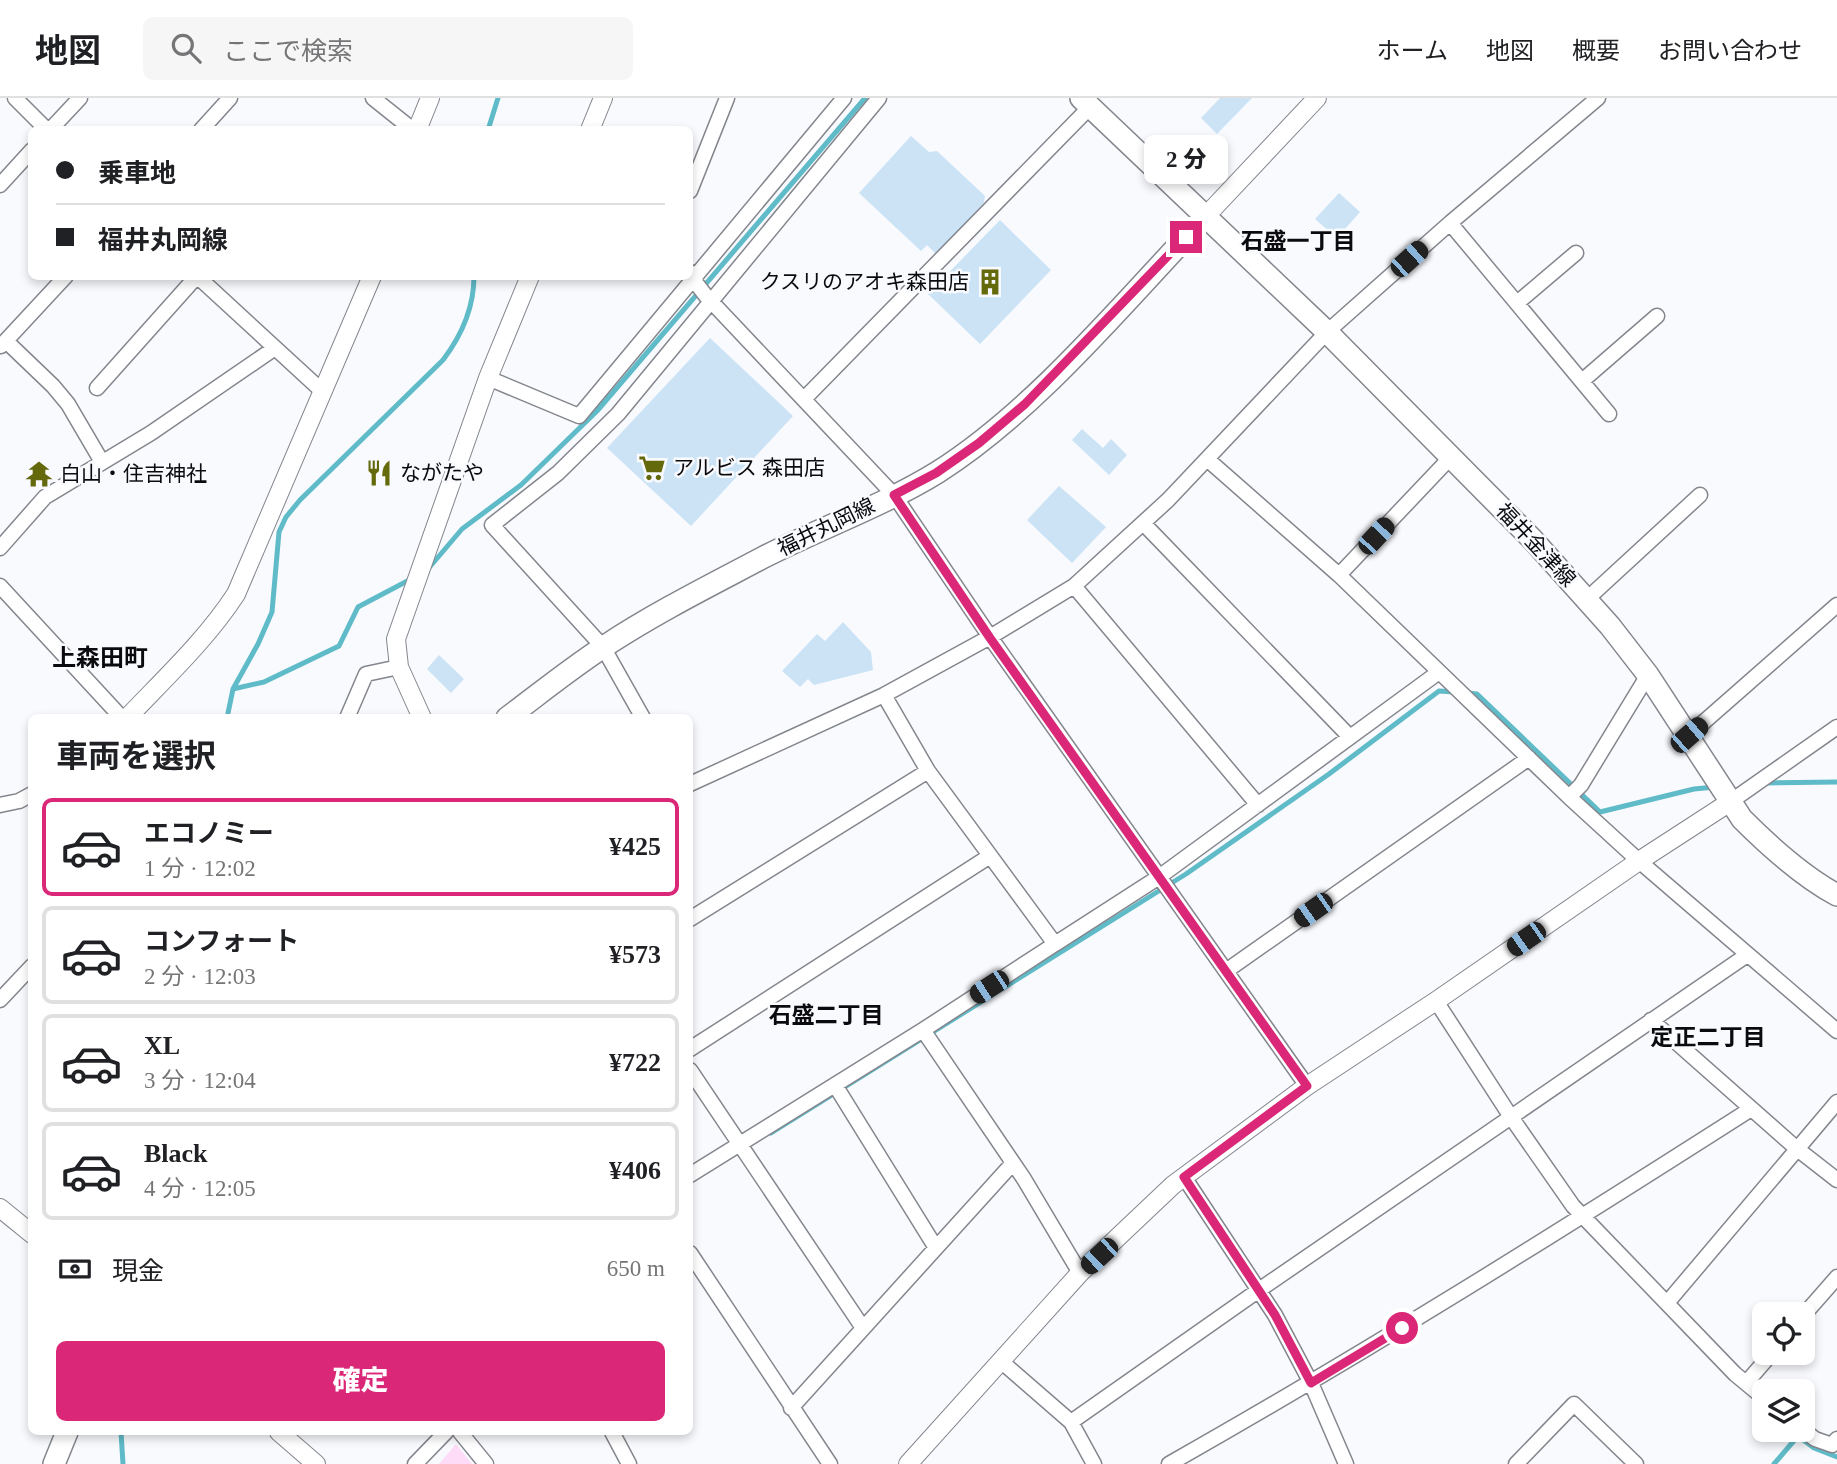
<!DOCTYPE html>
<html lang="ja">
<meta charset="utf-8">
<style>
body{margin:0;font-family:"Times New Roman","Noto Sans JP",serif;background:#f6f6f6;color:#202124;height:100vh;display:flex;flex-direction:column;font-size:26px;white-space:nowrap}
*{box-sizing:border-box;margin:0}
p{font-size:23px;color:#757577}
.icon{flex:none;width:38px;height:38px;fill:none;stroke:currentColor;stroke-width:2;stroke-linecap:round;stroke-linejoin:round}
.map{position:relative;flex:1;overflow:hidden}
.drawer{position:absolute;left:28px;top:616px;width:665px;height:721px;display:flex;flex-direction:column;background:#fff;border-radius:10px;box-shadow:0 4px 10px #0003}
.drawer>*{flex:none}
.guide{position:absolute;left:28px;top:28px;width:665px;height:154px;border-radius:10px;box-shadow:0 4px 10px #0003;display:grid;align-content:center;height:154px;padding:0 28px;background:#fff}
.fabs{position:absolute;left:1752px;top:1204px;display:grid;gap:14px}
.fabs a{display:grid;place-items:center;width:63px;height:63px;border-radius:10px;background:#fff;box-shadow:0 4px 10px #0003;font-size:35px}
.end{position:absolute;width:32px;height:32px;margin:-16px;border:9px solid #db2777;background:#fff;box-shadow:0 0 0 4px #fff}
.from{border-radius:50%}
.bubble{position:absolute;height:49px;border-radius:10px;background:#fff;box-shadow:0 4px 10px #0003;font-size:23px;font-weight:800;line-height:49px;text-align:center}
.car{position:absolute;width:21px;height:42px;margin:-21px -10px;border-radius:9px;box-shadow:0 0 5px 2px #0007;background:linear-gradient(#222 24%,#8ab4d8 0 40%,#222 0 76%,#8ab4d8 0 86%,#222 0)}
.guide b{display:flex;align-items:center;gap:24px;height:66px;font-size:26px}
.guide b+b{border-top:2px solid #e0e0e0}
.guide i{width:18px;height:18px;background:#202124}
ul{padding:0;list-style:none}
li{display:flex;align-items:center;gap:21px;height:98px;margin:0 14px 10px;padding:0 14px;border:4px solid #e0e0e0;border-radius:10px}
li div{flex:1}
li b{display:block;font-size:26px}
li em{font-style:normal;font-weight:800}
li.active{border-color:#db2777}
li>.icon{width:63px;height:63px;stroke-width:1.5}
h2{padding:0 28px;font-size:32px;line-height:84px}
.pay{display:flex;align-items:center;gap:18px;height:77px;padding:0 28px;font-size:26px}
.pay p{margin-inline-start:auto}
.action{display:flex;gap:14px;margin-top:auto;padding:14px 28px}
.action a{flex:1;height:80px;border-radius:10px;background:#db2777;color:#fff;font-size:28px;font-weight:800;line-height:80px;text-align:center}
header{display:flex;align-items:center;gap:42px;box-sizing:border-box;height:98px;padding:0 35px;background:#fff;border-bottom:2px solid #e0e0e0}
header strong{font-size:33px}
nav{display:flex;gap:38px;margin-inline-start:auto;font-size:24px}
.search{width:490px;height:63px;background:#f6f6f6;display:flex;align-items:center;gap:18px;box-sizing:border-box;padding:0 24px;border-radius:10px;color:#757577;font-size:26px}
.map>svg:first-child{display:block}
.green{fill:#fedbf6}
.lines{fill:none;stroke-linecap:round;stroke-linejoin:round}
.stream{stroke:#60bbc8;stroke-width:5}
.building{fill:#cbe3f5}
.minor-casing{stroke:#84868d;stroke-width:17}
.tertiary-casing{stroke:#84868d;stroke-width:20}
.primary-casing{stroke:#84868d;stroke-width:24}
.minor{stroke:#fff;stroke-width:14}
.tertiary{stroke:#fff;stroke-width:18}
.primary{stroke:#fff;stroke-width:21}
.route{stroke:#db2777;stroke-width:9}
.labels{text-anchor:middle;stroke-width:5;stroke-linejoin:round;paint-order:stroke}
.poi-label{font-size:21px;fill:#0b0b0e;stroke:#f8fafe;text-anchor:start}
.street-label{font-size:21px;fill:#0b0b0e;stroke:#f8fafe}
.neighbourhood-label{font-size:23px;font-weight:bold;fill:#0b0b0e;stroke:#f8fafe}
.quarter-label{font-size:24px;font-weight:bold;fill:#0b0b0e;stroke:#f8fafe}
</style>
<header>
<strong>地図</strong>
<div class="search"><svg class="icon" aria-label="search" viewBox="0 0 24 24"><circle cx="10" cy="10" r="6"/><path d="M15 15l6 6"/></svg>ここで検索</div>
<nav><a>ホーム</a><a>地図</a><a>概要</a><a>お問い合わせ</a></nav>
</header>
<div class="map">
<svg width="1837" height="1366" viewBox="0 0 1837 1366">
<rect width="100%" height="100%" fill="#f8fafe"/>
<path class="green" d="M456,1346L472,1366H439Z"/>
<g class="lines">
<path class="stream" d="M488,32L498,0
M428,471L462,431L521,387L597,313L865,0
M233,591L264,584L339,548L358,509L413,480
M1467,595L1477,596L1600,714L1694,691L1715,689
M227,620L233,591L258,546L272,514L279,434L286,419L300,402L443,262C462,237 474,210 474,178
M1763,685L1837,684
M771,1035L1186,776L1329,676L1439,593L1454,594
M121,1334L123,1366
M1774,1366L1798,1338L1814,1350L1837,1359"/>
</g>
<path class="building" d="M1220,0H1252L1217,36L1201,20Z
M911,38L929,54L937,53L985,98L984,105L936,156L927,147L921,153L859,95Z
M1339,95L1360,114L1337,140L1315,121Z
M1000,122L1051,172L980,246L928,196Z
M710,240L793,318L691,428L607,350Z
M1082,331L1103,350L1111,341L1127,357L1109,377L1072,342Z
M1059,388L1106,429L1072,465L1027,422Z
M843,524L871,554L873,572L814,587L808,581L800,589L782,573L817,536L825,543Z
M439,557L464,581L451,595L427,571Z"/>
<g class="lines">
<g class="minor-casing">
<path id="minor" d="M15,0L47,32
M373,0L413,32
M50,32L80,0
M201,32L230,0
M0,87L32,52
M690,93L727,0
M1450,125L1609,316
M690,174L695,178L696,185L706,198L894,397L990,539L1307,988
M197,178L322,293
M1517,205L1576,155
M6,243L53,288L68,306L102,364
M1,248L66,178
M488,280L579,318L844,0
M1582,283L1657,218
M97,290L197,178
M804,301L1090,9
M1207,361L1339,477L1569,699L1639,763L1837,933
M1143,425L1350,639
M0,450L45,399L151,335L275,250
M1339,477L1451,359
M0,488L122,620
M1074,488L1258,707
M1587,501L1700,397
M347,620L366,576L399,569
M643,620L603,549L492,427L558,375L618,316L879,0
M1689,637L1837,507
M690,686L884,597L990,539L1074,488L1168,402L1327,234L1450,125L1598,0
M1569,699L1581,687L1648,577
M1730,704L1837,629
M0,707L19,703L32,696
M690,821L928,673
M1055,846L1159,779L1439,574
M1226,873L1529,660
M0,902L32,868
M1436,903L1511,1019L1573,1108L1735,1276L1764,1300
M1651,922L1796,1050L1837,1082
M923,932L1024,1081L1080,1175
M690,951L990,758
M690,972L863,1230
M835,987L936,1150
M690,1077L923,932L1055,846L928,673L884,597
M1184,1079L1275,1217L1311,1285L1346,1366
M690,1155L830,1366
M1667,1205L1837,1004
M1802,1219L1837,1179
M1002,1264L1071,1324L1094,1366
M1746,1285L1772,1255
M791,1310L1013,1065
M1071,1324L1259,1192L1747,857
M1802,1331L1815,1341L1832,1347L1837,1341
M460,1334L486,1366
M612,1334L629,1366
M415,1366L446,1334
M1169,1366C1367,1254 1560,1133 1751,1011
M1516,1366L1574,1306L1636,1366"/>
</g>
<g class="tertiary-casing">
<path id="tertiary" d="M417,32L430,0
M590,32L603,0
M1205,119L1317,0
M127,620C165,580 206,542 236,496L372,178
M422,620L399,569L396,541L488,280L530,178
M0,1110L32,1136
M279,1334L316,1366
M908,1366L1080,1175L1173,1087L1307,988L1436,903L1639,763L1730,704"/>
</g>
<g class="primary-casing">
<path id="primary" d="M1081,0L1327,234L1533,442L1610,528L1648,577L1742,721C1770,749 1802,778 1837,797
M507,620C539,596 571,570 605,548C655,515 709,488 762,460C820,430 883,408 938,374C1037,311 1124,204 1205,119
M54,1366L67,1334"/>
</g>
<use href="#minor" class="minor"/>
<use href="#tertiary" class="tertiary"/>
<use href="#primary" class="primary"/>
</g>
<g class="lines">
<path class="route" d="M1186,139L1025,306L979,345L936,375L894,397L990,540L1307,988L1184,1079L1275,1217L1311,1285L1402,1230"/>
</g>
<defs>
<g id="building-bare" transform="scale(2.1)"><path d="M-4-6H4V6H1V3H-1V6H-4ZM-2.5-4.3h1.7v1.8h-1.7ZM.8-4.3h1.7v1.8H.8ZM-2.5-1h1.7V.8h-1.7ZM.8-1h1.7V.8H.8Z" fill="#64690b" stroke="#f8fafe" stroke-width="2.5" paint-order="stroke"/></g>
<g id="supermarket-bare" transform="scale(2.1)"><path d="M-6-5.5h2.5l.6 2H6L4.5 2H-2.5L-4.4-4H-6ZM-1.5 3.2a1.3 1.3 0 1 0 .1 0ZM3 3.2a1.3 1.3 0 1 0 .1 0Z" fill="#64690b" stroke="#f8fafe" stroke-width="2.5" paint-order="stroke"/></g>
<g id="restaurant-bare" transform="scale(2.1)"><path d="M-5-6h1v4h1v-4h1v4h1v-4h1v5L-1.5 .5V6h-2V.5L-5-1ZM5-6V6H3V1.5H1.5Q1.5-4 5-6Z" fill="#64690b" stroke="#f8fafe" stroke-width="2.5" paint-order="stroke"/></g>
<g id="temple-bare" transform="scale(2.1)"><path d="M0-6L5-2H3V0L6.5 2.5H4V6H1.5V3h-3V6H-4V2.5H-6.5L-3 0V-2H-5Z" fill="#64690b" stroke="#f8fafe" stroke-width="2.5" paint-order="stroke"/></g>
</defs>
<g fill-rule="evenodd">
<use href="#building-bare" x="990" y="184"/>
<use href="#supermarket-bare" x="652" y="370"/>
<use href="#restaurant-bare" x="379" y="375"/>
<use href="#temple-bare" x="39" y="376"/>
</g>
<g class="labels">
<g class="poi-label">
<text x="969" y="191" text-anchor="end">クスリのアオキ森田店</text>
<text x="673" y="377">アルビス 森田店</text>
<text x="400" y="382">ながたや</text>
<text x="60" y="383">白山・住吉神社</text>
</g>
<g class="street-label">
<text transform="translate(826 429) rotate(-26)" y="7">福井丸岡線</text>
<text transform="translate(1536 447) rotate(47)" y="7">福井金津線</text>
</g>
<g class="neighbourhood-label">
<text x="1298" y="151">石盛一丁目</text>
<text x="826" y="925">石盛二丁目</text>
<text x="1708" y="947">定正二丁目</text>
</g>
<g class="quarter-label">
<text x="100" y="568">上森田町</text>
</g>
</g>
</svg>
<div class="fabs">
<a><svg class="icon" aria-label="locate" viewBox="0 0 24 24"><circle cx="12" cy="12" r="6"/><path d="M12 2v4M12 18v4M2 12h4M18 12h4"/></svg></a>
<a><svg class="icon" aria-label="layers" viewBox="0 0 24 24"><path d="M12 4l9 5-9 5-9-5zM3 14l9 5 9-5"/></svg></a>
</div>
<i class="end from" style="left:1402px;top:1230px"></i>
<i class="end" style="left:1186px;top:139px"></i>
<div class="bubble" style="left:1144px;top:37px;width:84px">2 分</div>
<i class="car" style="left:1409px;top:161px;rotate:48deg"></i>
<i class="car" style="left:1376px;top:438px;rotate:43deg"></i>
<i class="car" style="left:1689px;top:637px;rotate:49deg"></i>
<i class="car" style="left:1313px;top:812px;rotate:235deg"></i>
<i class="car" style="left:1526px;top:841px;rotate:235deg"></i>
<i class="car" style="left:989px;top:889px;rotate:237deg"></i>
<i class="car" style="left:1099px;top:1158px;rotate:227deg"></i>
<div class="guide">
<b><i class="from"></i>乗車地</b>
<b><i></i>福井丸岡線</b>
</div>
<section class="drawer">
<h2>車両を選択</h2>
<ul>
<li class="active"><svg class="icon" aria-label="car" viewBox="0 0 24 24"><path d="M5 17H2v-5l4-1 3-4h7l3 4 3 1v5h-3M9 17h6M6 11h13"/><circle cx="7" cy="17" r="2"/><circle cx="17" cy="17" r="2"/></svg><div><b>エコノミー</b><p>1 分 · 12:02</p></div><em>¥425</em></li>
<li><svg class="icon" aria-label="car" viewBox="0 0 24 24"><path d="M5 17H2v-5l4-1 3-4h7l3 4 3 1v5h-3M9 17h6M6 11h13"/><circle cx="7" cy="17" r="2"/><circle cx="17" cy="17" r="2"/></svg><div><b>コンフォート</b><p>2 分 · 12:03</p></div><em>¥573</em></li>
<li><svg class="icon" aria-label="car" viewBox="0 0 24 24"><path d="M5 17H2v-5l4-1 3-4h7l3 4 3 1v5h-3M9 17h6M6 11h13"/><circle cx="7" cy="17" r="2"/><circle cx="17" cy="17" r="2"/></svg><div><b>XL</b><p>3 分 · 12:04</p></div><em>¥722</em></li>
<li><svg class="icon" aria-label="car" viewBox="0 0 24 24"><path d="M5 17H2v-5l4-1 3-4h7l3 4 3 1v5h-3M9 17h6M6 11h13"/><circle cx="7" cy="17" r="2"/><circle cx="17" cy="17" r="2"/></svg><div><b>Black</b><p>4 分 · 12:05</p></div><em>¥406</em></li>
</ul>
<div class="pay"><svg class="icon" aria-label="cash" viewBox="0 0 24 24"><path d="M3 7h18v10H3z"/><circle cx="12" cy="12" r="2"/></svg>現金<p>650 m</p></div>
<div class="action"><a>確定</a></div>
</section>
</div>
